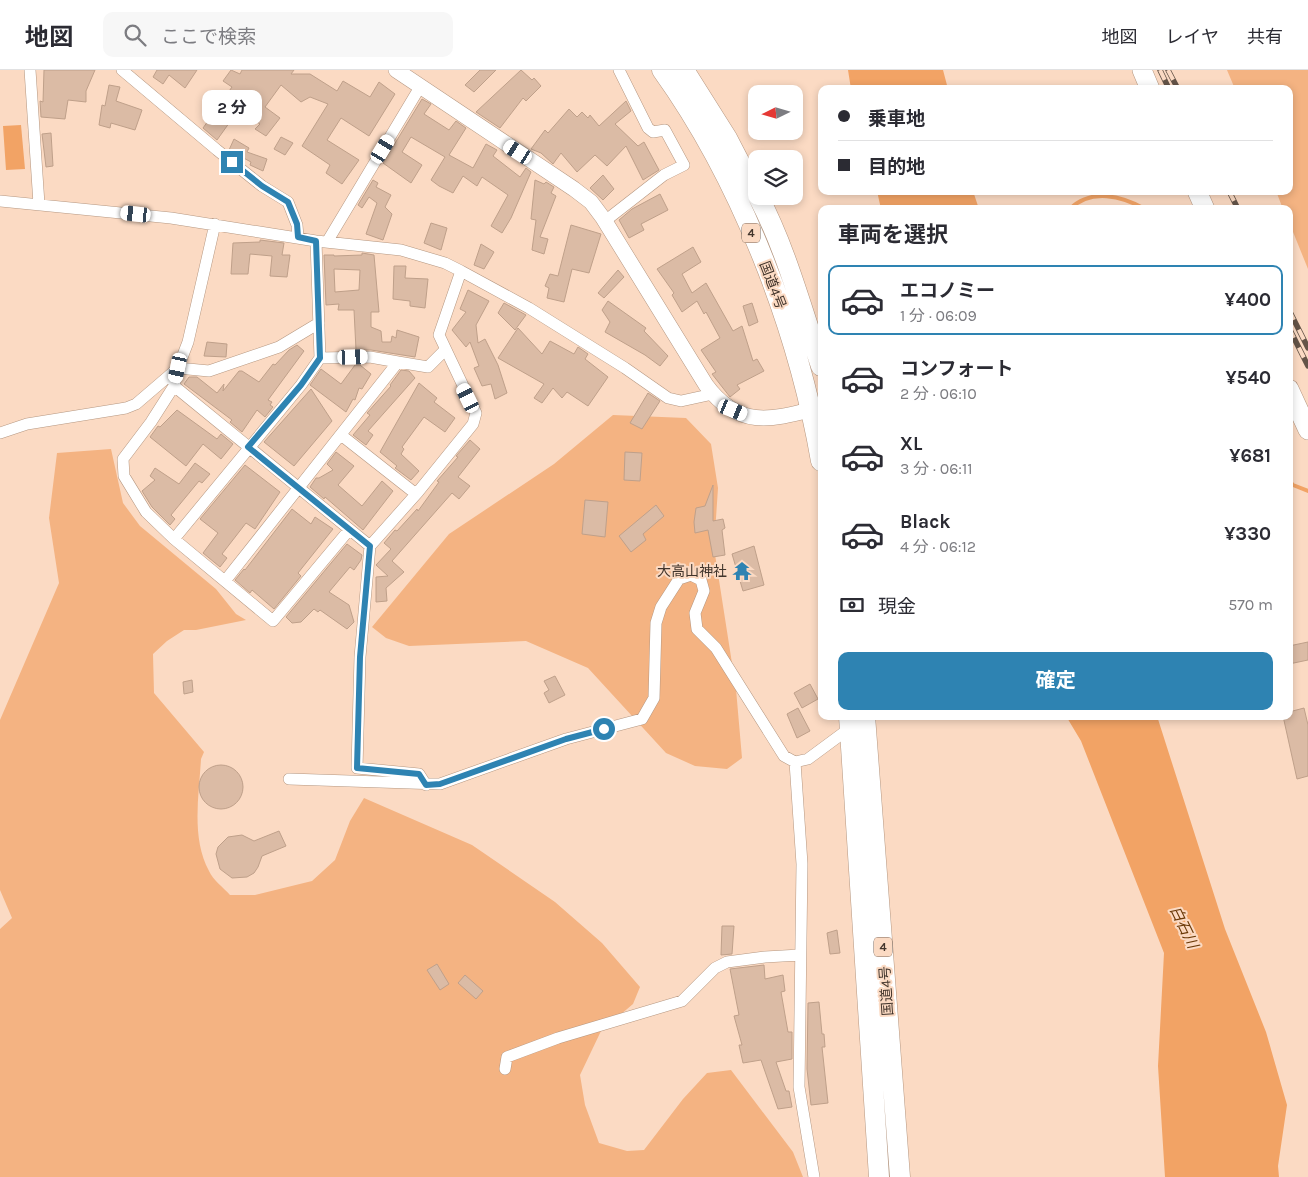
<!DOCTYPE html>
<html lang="ja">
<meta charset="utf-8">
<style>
body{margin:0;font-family:Karla,"Noto Sans JP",sans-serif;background:#f7f7f7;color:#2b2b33;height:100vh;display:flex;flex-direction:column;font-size:19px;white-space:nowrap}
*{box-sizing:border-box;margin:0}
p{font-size:16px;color:#7c7c81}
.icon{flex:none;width:28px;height:28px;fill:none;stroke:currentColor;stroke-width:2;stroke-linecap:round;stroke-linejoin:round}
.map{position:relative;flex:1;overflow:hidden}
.details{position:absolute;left:818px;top:135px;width:475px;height:515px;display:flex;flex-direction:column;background:#fff;border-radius:10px;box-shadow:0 2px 8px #0003}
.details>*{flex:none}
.top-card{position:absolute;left:818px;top:15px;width:475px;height:110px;border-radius:10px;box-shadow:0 2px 8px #0003;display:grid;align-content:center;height:110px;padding:0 20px;background:#fff}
.needle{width:32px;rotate:265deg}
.tools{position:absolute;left:748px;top:15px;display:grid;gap:10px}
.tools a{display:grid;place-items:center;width:55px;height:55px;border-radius:10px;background:#fff;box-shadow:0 2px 8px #0003;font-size:25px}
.end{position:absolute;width:22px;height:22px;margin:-11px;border:6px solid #2e83b2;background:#fff;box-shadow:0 0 0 2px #fff}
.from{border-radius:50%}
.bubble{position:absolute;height:35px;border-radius:10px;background:#fff;box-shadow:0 2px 8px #0003;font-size:16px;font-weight:700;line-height:35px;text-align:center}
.car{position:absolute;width:15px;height:30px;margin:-15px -8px;border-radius:6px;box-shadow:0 0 4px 1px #0007;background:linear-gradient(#fff 24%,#345 0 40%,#fff 0 76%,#345 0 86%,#fff 0)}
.top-card b{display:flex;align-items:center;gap:18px;height:48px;font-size:19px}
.top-card b+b{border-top:1px solid #e1e1e2}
.top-card i{width:12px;height:12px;background:#2b2b33}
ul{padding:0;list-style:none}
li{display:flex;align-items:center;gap:15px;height:70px;margin:0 10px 8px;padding:0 10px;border:2px solid transparent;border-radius:10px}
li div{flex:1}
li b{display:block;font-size:19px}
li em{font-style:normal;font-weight:700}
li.selected{border-color:#2e83b2}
li>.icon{width:45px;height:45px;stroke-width:1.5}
h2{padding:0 20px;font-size:22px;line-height:60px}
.pay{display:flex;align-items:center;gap:12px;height:55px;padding:0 20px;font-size:19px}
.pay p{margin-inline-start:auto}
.cta{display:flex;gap:10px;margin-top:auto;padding:10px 20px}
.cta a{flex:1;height:58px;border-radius:10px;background:#2e83b2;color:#fff;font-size:20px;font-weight:700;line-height:58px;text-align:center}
header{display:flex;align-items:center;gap:30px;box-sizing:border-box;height:70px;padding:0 25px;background:#fff;border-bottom:1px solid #e1e1e2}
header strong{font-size:24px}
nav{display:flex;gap:28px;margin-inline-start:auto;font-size:18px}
.search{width:350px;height:45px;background:#f7f7f7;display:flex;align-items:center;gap:12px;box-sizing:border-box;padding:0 18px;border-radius:10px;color:#7c7c81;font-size:19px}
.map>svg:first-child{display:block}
.green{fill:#f4b382}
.water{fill:#f2a365}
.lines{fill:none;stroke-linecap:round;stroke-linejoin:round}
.stream{stroke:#f2a365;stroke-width:4}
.building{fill:#dbbba5;stroke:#bfa08a;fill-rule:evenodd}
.minor-casing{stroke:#b59781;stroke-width:12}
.tertiary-casing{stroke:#b59781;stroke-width:16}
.primary-casing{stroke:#b59781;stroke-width:20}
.trunk-casing{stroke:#b59781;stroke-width:21}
.minor{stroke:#fff;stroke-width:11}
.tertiary{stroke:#fff;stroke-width:15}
.primary{stroke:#fff;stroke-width:19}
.trunk{stroke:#fff;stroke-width:20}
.rail-casing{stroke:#645448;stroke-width:5.5}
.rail{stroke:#fbdac3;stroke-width:4;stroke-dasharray:11;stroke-linecap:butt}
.route{stroke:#2e83b2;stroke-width:6}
.labels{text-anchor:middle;stroke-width:4;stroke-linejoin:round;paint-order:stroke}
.shield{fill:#fbdac3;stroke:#7a6659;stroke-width:1}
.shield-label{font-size:12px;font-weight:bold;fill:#42352c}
.street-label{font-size:14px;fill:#42352c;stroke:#fbdac3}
.poi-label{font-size:14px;fill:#42352c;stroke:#fbdac3;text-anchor:end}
.water-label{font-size:15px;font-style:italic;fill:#6b3907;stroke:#fbdac3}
</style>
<header>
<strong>地図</strong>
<div class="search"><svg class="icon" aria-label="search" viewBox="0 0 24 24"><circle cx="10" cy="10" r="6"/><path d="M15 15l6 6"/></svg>ここで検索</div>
<nav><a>地図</a><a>レイヤ</a><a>共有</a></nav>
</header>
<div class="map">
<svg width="1308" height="1107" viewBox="0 0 1308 1107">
<rect width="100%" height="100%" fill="#fbdac3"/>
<path class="green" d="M1227,0H1308V199L1289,152V139H1283L1276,121H1289V19H1235Z
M613,345L686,348L711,374L718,418L714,478L736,619L742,688L727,699L695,696L666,683L588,598L526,571L409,576L386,568L372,557L449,464L554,394Z
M111,379L123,433L140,456L216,519L236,544L246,550L196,560H184L167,571L153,584L154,623L204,682L201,689C199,725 191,768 209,801C213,810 223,817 230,825H255L312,811L335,790L350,751L364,728L472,775L555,832L602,873L640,917L633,934L601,961L580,1005L585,1035L599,1073L627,1081L644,1080L683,1029L707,1003L731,1000L793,1082L803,1107H0V859L12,848L0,820V650L59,513L49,448L57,383Z"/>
<path class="water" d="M848,0H943L948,19H851Z
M21,55L25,99L6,100L3,56Z
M877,121H973L979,139H881Z
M1066,646H1157L1225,859L1266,962L1287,1035L1278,1096L1279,1107H1165L1158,996L1164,883L1081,671Z"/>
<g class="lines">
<path class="stream" d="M1070,139C1091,118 1122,126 1145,139
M1289,411L1293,415L1308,421"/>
</g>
<path class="building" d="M44,0H95L86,21V32L68,30L65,49L41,47L40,31L43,32Z
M157,0H197L185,18L169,5L163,14L153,7Z
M231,0L240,4L242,0H294L291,4H310L337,21L343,11L370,27L379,12L395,24L369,66L341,48L327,70L359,90L342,114L326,103L330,95L302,76L328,34L310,27L301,32L281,15L265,37L280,48L266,66L255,59L260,54L245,44L251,30L247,28L217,70L203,58L232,17L223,11Z
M480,0H496L474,22L465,15Z
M521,0L532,10L534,8L541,16L526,31L523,28L500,58L476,42Z
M109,15L120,17L116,31L142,40L135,60L111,53L110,58L99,55L102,35L105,36Z
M422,29L431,34L424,44L449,60L456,51L466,58L449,85L473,98L486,74L497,80L493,86L520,107L526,98L531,102L511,148L502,163L491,156L508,125L482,107L477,116L463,106L453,123L439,116L431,110L445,87L411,67L402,82L422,95L411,113L383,93Z
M626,31L631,41L615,54L638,76L644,72L659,100L643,110L626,76L607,96L595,85L577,102L561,83L553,94L541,83L531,79L545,60L548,63L569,39L577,47L582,42L588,48L590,45L599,56Z
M51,63L53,96L46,97L42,64Z
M281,67L293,73L285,85L274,79Z
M234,69L249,78L247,82L267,89L263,101L250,95L251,92L229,80Z
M603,105L614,119L603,130L590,118Z
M373,110L378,113L376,117L391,125L385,137L392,144L383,170L366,164L377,133L369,127L362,138L358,135Z
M535,110L544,114L546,112L554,117L551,123L556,126L540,167L548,169L544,184L532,180L536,150L531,149Z
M660,124L668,140L641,154L644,160L629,168L619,150L632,139Z
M431,153L447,158L441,180L424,173Z
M571,155L601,164L589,203L572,199L564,232L547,228L549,218L545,216L550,204L558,206Z
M260,170L284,173L282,185H290L287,207L270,206L272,186L250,184L248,204H231L233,173L260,172Z
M481,174L494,182L484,199L474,195Z
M693,177L701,192L682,204L692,223L706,213L733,261L742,256L753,291L757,289L764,301L737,315L740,319L730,327L712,304L716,302L701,280L720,268L706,242L704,244L697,231L682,242L672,225L674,223L657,199Z
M362,183L374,185L379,242H371V257L381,261L382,272H391L392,266L396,268L397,260L419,267L415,287L371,280H356L354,240H338L339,234L326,235L324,185H334V186L362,185ZM334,199L360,200L359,220L335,222Z
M394,196H406L405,208L428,209L425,238L410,236V231L393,229Z
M618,200L624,207L604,228L598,223Z
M468,220L489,231L476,255L478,273L485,269L498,295L507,323L495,329L491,314L482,316L474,298L479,296L470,272L466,277L452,260L466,242L460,239Z
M608,231L646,258L644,261L668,286L660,296L645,285L605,262L610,252L602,240Z
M504,233L526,245L515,260L498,243Z
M752,233L758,252L749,256L743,236Z
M518,258L542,284L550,271L574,284L578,277L588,284L585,289L608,307L588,336L567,322L562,328L553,318L542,333L534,328L544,314L498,288Z
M207,272L227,274L226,287L204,286Z
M297,275L304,281L268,330L272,332L270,335L273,337L265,347L257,340L242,362L230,352L232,350L184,314L189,307H197L217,323L224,314L223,321L239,301H242L259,312L273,294L275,295L289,280Z
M355,295H360L371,304L362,319L359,318L355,330L353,329L346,342L310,315L321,299L341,314Z
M401,300L409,301L415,308L368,361L373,365L366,375L353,365L370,345L367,343L391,316L390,315Z
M419,313L437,328L434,332L455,348L445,362L424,347L402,377L404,379L401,384L419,401L411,410L395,398L397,396L380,382Z
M311,319L332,351L294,396L264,372Z
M648,323L660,331L642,359L630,353Z
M177,340L217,369L221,364L233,374L221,389L203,374L186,396L150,367L158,356L160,357Z
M470,370L480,379L458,407L470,416L459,429L452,423L392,491L404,502L386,518L387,531L376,532V507L388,506L376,495L391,479L384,473L395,460L397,461L417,439L418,441L439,412L437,411L458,387L456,386Z
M336,382L354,396L338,415L362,436L382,411L393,421L363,460L325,427L324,429L310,417L316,408H319L333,400L327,394Z
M625,382L642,383L640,411L624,410Z
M195,393L210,404L202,413L199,411L171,445L175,449L170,455L152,437L142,421L155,410L150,406L155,398L179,414Z
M245,395L280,422L255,459L246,453L222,484L227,488L220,497L203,483L218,463L200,449Z
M713,415V451L723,449L725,458L722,460L725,485L713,487L708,460L695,463L694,452L696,438L705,436Z
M585,430L608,432L605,467L582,464Z
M656,435L664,446L643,464L646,470L631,482L619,466Z
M292,439L311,454L315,447L333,459L298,503L301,506L274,539L252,520L250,523L235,510L244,499L245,500Z
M347,474L362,485L361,490L354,500L350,497L329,522L349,535L354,552L347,559L320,540L318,542L314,539L301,552L292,553L286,547Z
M754,476L764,515L743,521L732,484Z
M1308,572V590L1289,594V576Z
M555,606L565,625L549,633L544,623L549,620L544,611Z
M192,610L193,622L184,624L183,612Z
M810,614L818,629L802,638L794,623Z
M798,638L810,661L797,668L787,644Z
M1304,638L1308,655V706L1297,709L1283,646H1289V642Z
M199 717a22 22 0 1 1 44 0a22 22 0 1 1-44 0Z
M279,761L286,776L262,786L258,797L254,803L247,807L232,808L220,799L216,784L218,777L228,767L242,765L254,771Z
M722,856H734L732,884L721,885Z
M837,860L840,883L830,884L827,863Z
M437,894L449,914L440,920L427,900Z
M764,895L765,909L783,905L785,921L781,922L788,962H792V989L776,992L786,1021H789L792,1037L778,1039L761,990L743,993L739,975H742L734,946L739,945L730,899Z
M465,905L483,921L476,929L458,913Z
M819,932L822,964H824L825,977H822L828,1033L811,1035L807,999L808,933Z"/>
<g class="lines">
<g class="minor-casing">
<path id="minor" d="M30,0L39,134
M122,0L217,80L262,116L288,132L297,155L298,167
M0,131L171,148L316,171L401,180L445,193L461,201L529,238L625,298L668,328L681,331L713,324
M605,151L664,105L684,95L665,60L653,62L648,58L619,0
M215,154L188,272L178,298L174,316L370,476
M316,171L320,288L301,315L174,469L273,551L349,460
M327,172L420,17
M320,288L370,287L398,292
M0,363L27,354L126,338L136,334L178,298L209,301L279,277L319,253
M341,365L416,424
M174,469L146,442L124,406L123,389L151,352L174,316
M225,511L398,292L428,297L445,280
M795,692L802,794L799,1017L814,1107
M289,709L440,714L566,669L642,649L654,628L656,553L661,537L679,509L691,505L701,510L704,521L695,543L697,559L716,578L784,686L795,692L808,689L850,658
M426,715L419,704L357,698L360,587L370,476L418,422L473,354L476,343L439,265L461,201
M505,999L507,987L558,968L682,931L715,898L727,892L765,887L800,885"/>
</g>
<g class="tertiary-casing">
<path id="tertiary" d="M396,0L574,119L591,132L603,148L706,315C740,361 774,349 821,337"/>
</g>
<g class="primary-casing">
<path id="primary" d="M1142,0L1150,19
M1197,121L1205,139
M1289,319L1308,360"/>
</g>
<g class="trunk-casing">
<path id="trunk" d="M662,0C741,110 798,258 821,391
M684,0L727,68L756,124
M758,126C786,179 802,240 821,296
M849,646L879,1107
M865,646L900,1107"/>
</g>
<use href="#minor" class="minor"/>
<use href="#tertiary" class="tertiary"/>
<use href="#primary" class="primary"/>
<use href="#trunk" class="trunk"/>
<g class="rail-casing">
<path id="rail" d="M1160,0L1169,19
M1168,0L1178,19
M1229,121L1238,139
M1289,240L1308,278
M1289,258L1308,296"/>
</g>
<use href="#rail" class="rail"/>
</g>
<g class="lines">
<path class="route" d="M232,92L262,116L288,132L297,154L298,167L316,171L320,288L301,315L248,377L370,476L360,587L357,698L419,704L426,715L440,714L566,669L604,659"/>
</g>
<defs>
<g id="temple-bare" transform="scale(1.5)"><path d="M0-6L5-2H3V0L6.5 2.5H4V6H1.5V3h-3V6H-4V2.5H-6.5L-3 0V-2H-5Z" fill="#2e83b2" stroke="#fbdac3" stroke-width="2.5" paint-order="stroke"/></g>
</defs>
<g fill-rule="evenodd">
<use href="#temple-bare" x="742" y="501"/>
</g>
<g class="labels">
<g class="shield">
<rect x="742" y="153.5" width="18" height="19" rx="4"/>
<rect x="874" y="867.5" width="18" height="19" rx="4"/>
</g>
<g class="shield-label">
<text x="751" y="167">4</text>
<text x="883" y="881">4</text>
</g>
<g class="street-label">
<text transform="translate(773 215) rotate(69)" y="5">国道4号</text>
<text transform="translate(886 921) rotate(-94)" y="5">国道4号</text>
</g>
<g class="poi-label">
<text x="727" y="506">大高山神社</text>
</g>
<g class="water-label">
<text transform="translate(1184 857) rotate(64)" y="5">白石川</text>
</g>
</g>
</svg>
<div class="tools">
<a><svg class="needle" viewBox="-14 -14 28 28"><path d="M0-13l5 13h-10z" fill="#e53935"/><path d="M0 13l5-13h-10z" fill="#7c7c81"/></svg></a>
<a><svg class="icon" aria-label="layers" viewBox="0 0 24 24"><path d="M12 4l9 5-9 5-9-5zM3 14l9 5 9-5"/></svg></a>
</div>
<i class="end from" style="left:604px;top:659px"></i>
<i class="end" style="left:232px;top:92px"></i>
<div class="bubble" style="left:202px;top:20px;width:60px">2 分</div>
<i class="car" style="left:383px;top:79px;rotate:31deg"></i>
<i class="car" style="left:518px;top:82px;rotate:303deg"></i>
<i class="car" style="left:136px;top:144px;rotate:276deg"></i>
<i class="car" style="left:353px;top:287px;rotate:88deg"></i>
<i class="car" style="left:178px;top:298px;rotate:192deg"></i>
<i class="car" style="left:468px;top:328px;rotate:334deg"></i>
<i class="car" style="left:733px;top:340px;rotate:112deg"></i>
<div class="top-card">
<b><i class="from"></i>乗車地</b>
<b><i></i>目的地</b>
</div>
<section class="details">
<h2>車両を選択</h2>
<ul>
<li class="selected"><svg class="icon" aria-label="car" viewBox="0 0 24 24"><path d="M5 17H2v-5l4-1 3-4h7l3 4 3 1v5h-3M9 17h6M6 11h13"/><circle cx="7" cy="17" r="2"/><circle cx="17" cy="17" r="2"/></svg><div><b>エコノミー</b><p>1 分 · 06:09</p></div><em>¥400</em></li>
<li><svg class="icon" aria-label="car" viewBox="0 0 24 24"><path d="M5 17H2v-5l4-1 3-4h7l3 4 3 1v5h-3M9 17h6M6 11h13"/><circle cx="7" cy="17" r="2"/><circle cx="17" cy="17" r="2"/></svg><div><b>コンフォート</b><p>2 分 · 06:10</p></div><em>¥540</em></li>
<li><svg class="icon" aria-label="car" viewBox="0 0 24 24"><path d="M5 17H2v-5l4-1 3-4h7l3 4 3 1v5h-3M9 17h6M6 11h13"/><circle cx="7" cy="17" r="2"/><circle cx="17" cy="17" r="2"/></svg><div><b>XL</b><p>3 分 · 06:11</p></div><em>¥681</em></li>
<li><svg class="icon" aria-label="car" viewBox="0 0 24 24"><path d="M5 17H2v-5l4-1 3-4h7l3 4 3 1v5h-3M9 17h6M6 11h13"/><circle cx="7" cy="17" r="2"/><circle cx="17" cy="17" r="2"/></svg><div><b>Black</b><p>4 分 · 06:12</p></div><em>¥330</em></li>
</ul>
<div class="pay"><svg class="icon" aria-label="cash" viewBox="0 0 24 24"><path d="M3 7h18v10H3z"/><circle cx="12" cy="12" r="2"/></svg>現金<p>570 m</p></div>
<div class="cta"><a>確定</a></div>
</section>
</div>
